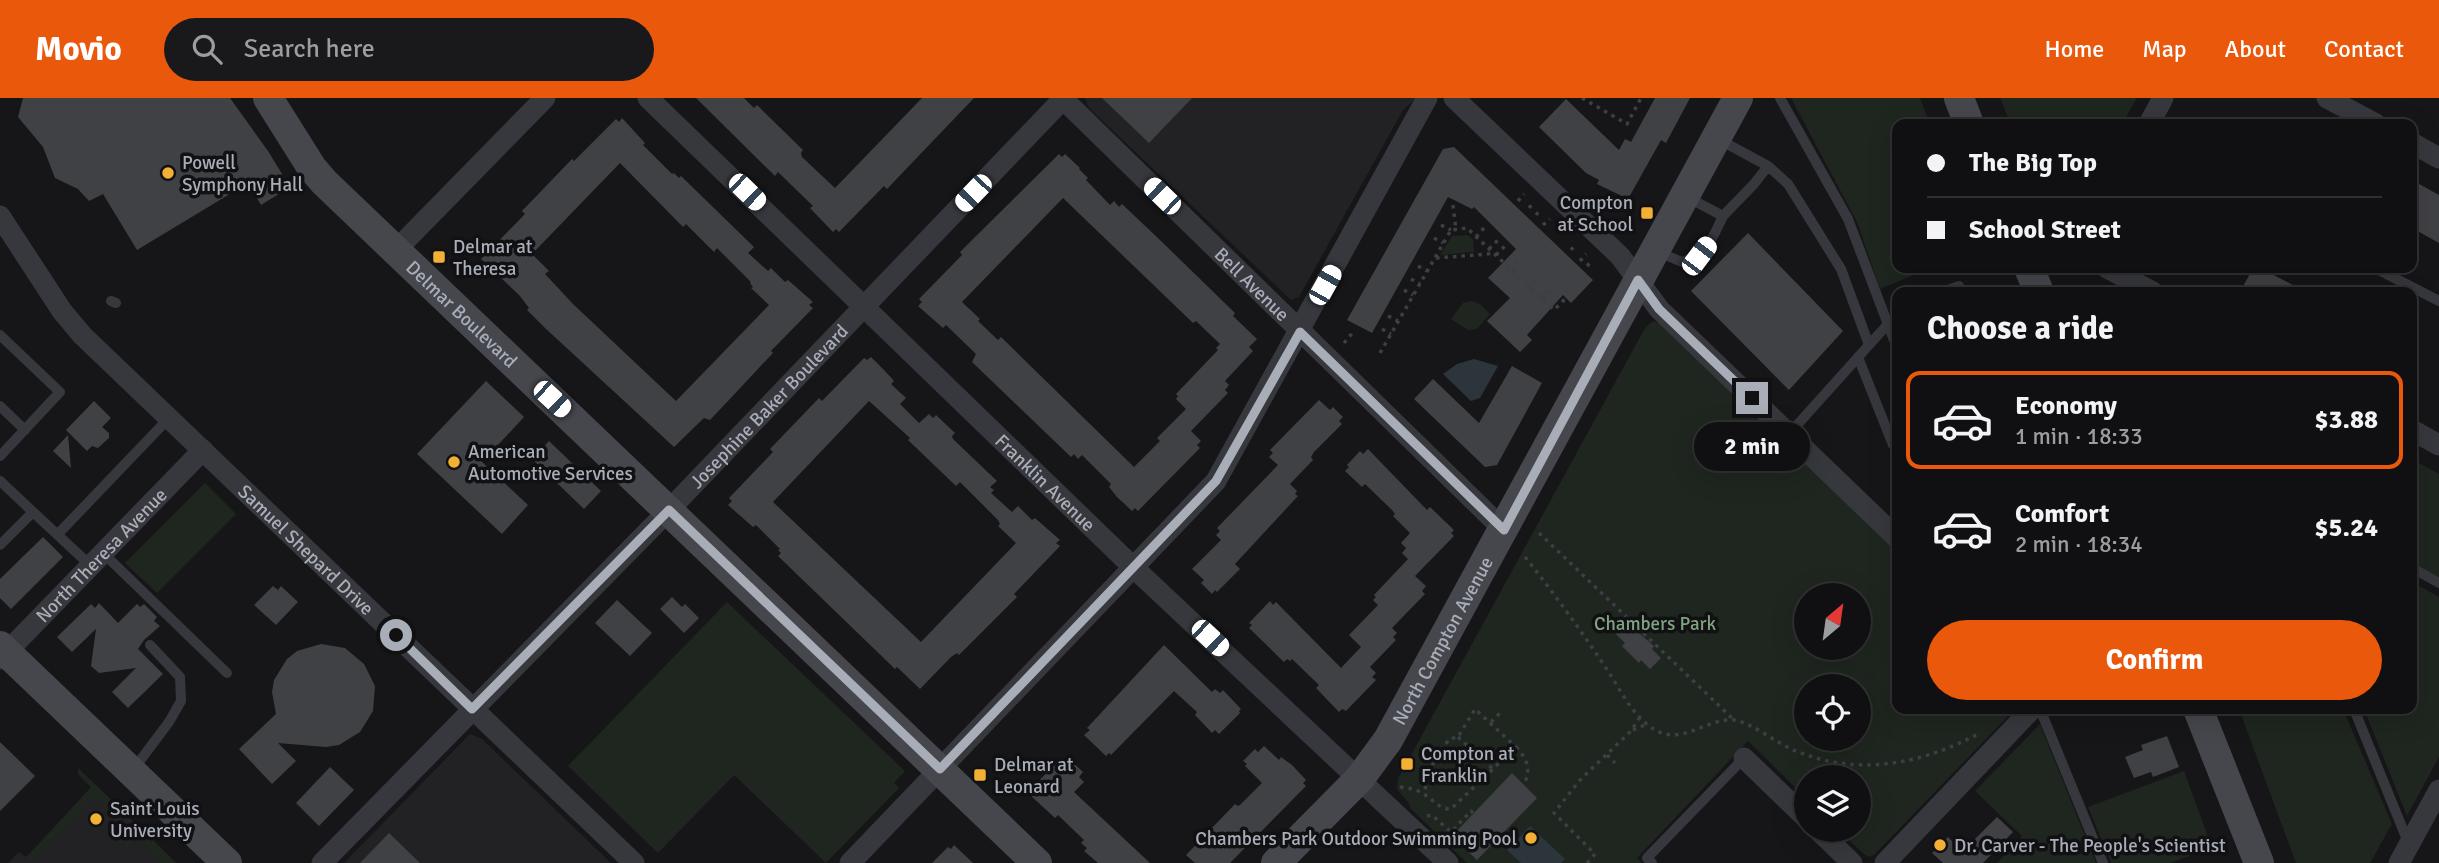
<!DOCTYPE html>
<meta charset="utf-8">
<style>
body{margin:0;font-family:Signika,sans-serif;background:#19191b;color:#f1f3f6;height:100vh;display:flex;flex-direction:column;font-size:26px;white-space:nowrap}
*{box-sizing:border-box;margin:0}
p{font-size:23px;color:#9c9d9f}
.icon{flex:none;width:38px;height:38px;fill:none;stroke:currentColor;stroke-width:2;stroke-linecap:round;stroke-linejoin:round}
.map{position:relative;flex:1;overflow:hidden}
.details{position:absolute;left:1892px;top:189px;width:525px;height:427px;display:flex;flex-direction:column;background:#101012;border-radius:14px;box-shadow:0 7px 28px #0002,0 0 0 2px #303032}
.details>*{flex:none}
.guide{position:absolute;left:1892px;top:21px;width:525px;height:154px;border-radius:14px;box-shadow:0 7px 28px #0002,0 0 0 2px #303032;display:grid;align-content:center;height:154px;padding:0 35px;background:#101012}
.needle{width:46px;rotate:29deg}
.tools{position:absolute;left:1794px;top:485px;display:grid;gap:14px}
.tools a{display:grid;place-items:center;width:77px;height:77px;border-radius:50%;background:#101012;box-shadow:0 7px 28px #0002,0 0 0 2px #303032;font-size:35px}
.end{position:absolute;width:32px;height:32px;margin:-16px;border:9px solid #a8adb8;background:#111;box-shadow:0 0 0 4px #111}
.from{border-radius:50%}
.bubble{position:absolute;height:49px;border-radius:24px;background:#101012;box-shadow:0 7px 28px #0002,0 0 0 2px #303032;font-size:23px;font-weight:800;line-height:49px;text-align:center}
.car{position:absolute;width:21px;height:42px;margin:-21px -10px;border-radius:9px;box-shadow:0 0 5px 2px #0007;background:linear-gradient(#fff 24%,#345 0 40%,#fff 0 76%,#345 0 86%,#fff 0)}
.guide b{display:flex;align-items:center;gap:24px;height:66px;font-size:26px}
.guide b+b{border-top:2px solid #303032}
.guide i{width:18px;height:18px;background:#f1f3f6}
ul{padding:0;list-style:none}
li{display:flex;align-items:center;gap:21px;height:98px;margin:0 14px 10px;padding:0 21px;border:4px solid transparent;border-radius:14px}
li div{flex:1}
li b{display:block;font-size:26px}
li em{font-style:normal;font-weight:800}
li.current{border-color:#ea580c}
li>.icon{width:63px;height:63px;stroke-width:1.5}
h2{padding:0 35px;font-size:32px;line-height:84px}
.button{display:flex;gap:14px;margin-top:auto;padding:14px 35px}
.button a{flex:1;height:80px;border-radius:42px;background:#ea580c;color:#fff;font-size:28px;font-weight:800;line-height:80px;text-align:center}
header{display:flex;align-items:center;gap:42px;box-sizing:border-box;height:98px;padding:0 35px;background:#ea580c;color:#fff}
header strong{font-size:33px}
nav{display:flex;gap:38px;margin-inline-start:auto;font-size:24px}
.search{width:490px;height:63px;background:#19191b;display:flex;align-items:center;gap:18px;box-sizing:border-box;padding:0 24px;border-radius:38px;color:#9c9d9f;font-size:26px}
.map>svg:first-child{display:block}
.built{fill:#222225}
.green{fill:#1e261f;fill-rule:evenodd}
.water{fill:#2c353c}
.building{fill:#404145;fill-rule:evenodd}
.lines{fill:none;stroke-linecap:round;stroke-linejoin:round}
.path{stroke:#3d3f44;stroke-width:3.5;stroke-dasharray:3.5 5;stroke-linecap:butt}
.lane{stroke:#37383d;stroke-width:10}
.street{stroke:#37383d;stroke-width:21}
.secondary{stroke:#45474d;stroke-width:30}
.route{stroke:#a8adb8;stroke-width:9}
.poi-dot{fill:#f2b134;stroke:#111113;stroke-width:2.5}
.labels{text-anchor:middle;stroke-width:7;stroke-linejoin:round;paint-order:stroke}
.poi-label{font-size:19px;fill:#a8adb8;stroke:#111113;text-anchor:start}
.street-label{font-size:19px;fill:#a8adb8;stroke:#111113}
.park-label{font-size:19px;fill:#7fa381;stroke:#111113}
</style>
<header>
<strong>Movio</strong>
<div class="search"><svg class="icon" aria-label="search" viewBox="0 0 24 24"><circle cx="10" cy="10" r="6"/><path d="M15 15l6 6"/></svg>Search here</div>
<nav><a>Home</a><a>Map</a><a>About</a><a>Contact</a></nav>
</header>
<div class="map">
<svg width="2439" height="765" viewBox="0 0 2439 765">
<rect width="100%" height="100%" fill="#161618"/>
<path class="built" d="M1085,0H1416L1403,12L1299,199L1291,202L1089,10Z
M470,636L482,641L611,765H344Z
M95,686L176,765H8L19,754L26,759Z"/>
<path class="green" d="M1791,0H1920L1930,26H1897V170H1930L1880,191L1857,124Z
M2000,0H2137L2122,26H2011Z
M1468,137L1473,142L1474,154L1440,157L1452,138Z
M1471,203L1480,206L1490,216L1477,231L1468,232L1451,221L1463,205Z
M1653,223L1665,228L1897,452V611H2015L1874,757L1869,759L1865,757L1838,732H1858V679H1806V700L1748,643L1637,760L1642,765H1467L1410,710L1409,705L1397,691L1398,681L1645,230ZM1806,497H1858V550H1806ZM1806,588H1858V640H1806Z
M2412,361L2439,376V481L2412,466Z
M205,385L236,416L157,495L125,465Z
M2412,484L2439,499V659L2407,718L2364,611H2412Z
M727,504L905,673L894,685L899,690L826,765L734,677L658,755L568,668Z
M2239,611H2343L2392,726L2370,765H2296Z
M2040,626L2096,765H1997L2022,738L1975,693Z
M78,670L124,714L118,720L95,698L32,765L26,760L91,689L78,676Z
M2184,673L2212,750L2170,765H2111L2088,709Z
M140,729L176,765H163L137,740L128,749H125L124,746Z"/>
<path class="water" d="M1474,261L1498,268L1480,300L1471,303L1443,276L1457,266Z
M1530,728L1565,761L1561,765H1521L1507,752Z"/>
<path class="building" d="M23,0H230L268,53L290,89L261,107L248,85L137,152L103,96L89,103L78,91L55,80L43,49L18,19Z
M696,0H744L754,10L757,7L803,52L801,55L802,59L835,90L922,0H974L887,91L884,88L839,134L836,131L833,134L810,110L813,108L778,74L775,78Z
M1102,0H1192L1149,45Z
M1655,0H1690L1666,45L1661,42L1628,101L1597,86L1599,82L1586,75L1539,29L1566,1L1619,52L1625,41L1631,44Z
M622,20L645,45L643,47L672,76L674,75L679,80L681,78L754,149L748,155L768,173L771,170L785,184L788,182L813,204L809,207L813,210L771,253L773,255L728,303L710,322L704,320L674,349L545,230L527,212L529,210L520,198L481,161L525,116L522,113L572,61L574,63L616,21L619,24ZM620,65L683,129L686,126L714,154L717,150L751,184L750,185L753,189L751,190L769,207L676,303L573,206L545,176L549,173L532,156Z
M1454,49L1593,182L1571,205L1563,197L1527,237L1532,242L1520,254L1487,223L1510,200L1488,180L1516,151L1474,109L1472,111L1448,99L1372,235L1347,222L1443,51Z
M1059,56L1062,59L1065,56L1080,70L1079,71L1088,80L1086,82L1110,107L1114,103L1119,109L1122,106L1160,142L1235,215L1233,218L1257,241L1249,249L1253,253L1225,283L1229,287L1225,292L1228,295L1191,333L1201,343L1197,347L1200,350L1138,413L1135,410L1132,413L1117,399L1109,389L1111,386L1082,357L1078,361L1074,356L1071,359L972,264L976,256L946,227L943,230L918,208L922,204L919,201L962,157L960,154ZM1063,100L1193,225L1196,223L1220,246L1216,250L1218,252L1176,296L1178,298L1176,301L1186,311L1157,340L1160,343L1134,369L1001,239L998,242L978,223L980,221L962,204Z
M2412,82L2439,97V145L2412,130Z
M1748,135L1843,233L1789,292L1691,193Z
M2253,170H2260L2306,194H2240Z
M871,259L885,273L894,283L891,286L906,300L900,306L919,325L929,316L933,320L936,317L955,335L952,338L953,341L997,383L990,389L994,392L991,395L1012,414L1018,408L1032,422L1035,420L1060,442L1056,445L1060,448L1014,496L1017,499L959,557L957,555L951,559L920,591L897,569L895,571L778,458L781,455L778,452L780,451L756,427L753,429L728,407L732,403L729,400L773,354L770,351L819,300L822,303L864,260L867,262ZM869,303L910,340L908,342L956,388L960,384L998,422L1000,426L998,428L1016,445L921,544L773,404Z
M1512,268L1542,285L1497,367L1485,369L1414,301L1433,281L1479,325Z
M486,283L524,319L482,364L528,407L502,436L417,356Z
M1319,302L1330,312L1333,309L1343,319L1339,323L1342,326L1314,354L1311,359L1313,362L1290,386L1297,393L1295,396L1298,398L1235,466L1240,471L1217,494L1215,492L1212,496L1201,485L1204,482L1192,471L1221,442L1216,437L1220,433L1217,430L1278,367L1269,359L1273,355L1270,352Z
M94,303L111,320L102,329L109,335V340L98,350L92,348L87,353L66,332Z
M68,337L71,370L53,353Z
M549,343L601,393L584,411L532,361Z
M1368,351L1427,412L1430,409L1454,432L1451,435L1454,438L1415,478L1426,488L1422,493L1425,496L1392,530L1397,535L1393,539L1396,542L1370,569L1376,575L1372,579L1376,582L1346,613L1342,611L1339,614L1316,590L1319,587L1292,561L1290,563L1287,561L1284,564L1249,530L1252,527L1249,525L1270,503L1273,507L1276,504L1341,570L1361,549L1349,537L1378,507L1373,502L1376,499L1374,497L1408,461L1402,455L1406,450L1401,445L1410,435L1393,418L1395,416L1392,412L1365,386L1362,389L1345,373L1349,369L1347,367L1360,353L1363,356Z
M43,439L63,459L11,511L0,500V481Z
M273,488L278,492L281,488L298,504L276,527L254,507Z
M672,499L682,509L685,506L699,520L684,535L660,511Z
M617,502L652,535L630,558L595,525Z
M99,505L118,525L137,506L140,509L144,506L157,519L154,523L160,528L144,542L138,551L163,576L128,610L112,594L136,570L99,575L91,568L96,531L72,554L57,539L91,506L95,510Z
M1627,525L1654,548L1652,551L1661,560L1650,571L1641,562L1639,565L1622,548L1625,545L1616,536Z
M321,546L345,550L364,566L375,588L373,613L360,634L339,647L326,649L278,645L296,663L272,686L239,651L276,616L272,594L274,582L287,561L297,553Z
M1164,547L1212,594L1215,591L1220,595L1223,592L1241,611L1239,613L1240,615L1219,636L1215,632L1212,635L1195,617L1197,614L1174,593L1111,657L1109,655L1106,658L1084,637L1090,632L1087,630Z
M2167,638L2179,669L2153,679L2151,674L2134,680L2125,659L2143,652L2141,647Z
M0,644L35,678L0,713Z
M1264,648L1279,662L1281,659L1292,667L1306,682L1303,685L1306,688L1230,765H1195L1186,757L1235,706L1238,708L1241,706L1262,685L1245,668L1247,666L1243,663L1255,651L1258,654Z
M1061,660L1065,664L1068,660L1083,674L1079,679L1084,684L1074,694L1150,765H1098L1084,753L1087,750L1081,745L1084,742L1058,717L1055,720L1030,697L1034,694L1031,691Z
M330,669L354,692L319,728L296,705Z
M1512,675L1537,700L1477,762L1452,738Z
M1997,719L2013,734L1983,765H1943L1932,755L1948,739L1957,748L1962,742L1968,748Z
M389,735L420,765H360Z
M954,747L973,765H932L948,749L951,751Z"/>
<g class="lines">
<path class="path" d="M1582,0L1627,26L1641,0
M1518,103L1524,96
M1453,107L1456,132
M1529,110L1533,105
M1536,117L1540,112
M1441,127L1451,132
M1543,127L1550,121
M1476,139L1484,130
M1434,140L1443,145
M1489,151L1499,141
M1571,152L1576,146
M1496,157L1505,148
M1436,160L1488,156L1492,154
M1580,163L1586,156
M1418,168L1427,173
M1587,168L1592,163
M1513,174L1518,162
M1411,181L1420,186
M1529,189L1539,179
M1404,192L1413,197
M1542,201L1551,192
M1388,218L1398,223
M1382,231L1391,236
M1344,245L1354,233
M1380,255L1451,132L1467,130L1554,212L1565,201
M1539,435L1734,622
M1525,459C1553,494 1579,530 1604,567C1618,587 1628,611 1648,627C1679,653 1705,619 1734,622C1753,625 1777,646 1796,653C1859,679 1922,666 1980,635
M1491,624L1501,614
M1633,632L1647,626
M1458,639L1493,671
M1516,649C1528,662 1531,671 1524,687
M1607,657L1615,665
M1400,689C1408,690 1415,691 1422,695C1433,701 1438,711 1451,711L1516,649L1475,611L1458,639L1449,641L1429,672L1424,696
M1427,718L1432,717L1451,734L1471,713L1473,715
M1587,765L1595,756L1554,715L1580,682L1631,633L1640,619"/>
<path class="lane" d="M1780,0L1848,121L1897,250
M1768,68L1788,86L1841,171L1869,247L1789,336
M1685,98L1723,118L1754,86L1768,68L1718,41
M1658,154L1682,164C1709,154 1711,143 1723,118
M2375,170L2439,203
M1942,194L1959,188L1962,194
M111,203L116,205
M0,237L60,294L0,358
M1869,247L1888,226L1897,220
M1858,259L1893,347
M0,308L25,332
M0,383L33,414
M58,436L169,320
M0,447L33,414L91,468
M103,455L227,575
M2412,470L2439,485
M2040,611L2103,765
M2354,611L2408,744
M133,672L169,624L181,603L180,579L150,547
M1652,765L1647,760L1744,660"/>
<g class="street">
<path id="s1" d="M648,0L1134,470L1448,765"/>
<path id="s2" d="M1062,0L1504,432"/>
<path d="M1454,0L1620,158L1659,211L1897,440"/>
<path d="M2327,0L2376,26"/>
<path d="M2149,26L2163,0"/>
<path d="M2412,45L2439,60"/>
<path id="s3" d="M0,118L62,213L82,237L634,765"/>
<path d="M396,152L545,0"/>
<path d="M2107,170L2153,194"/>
<path d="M2412,332L2439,347"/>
<path id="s4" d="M0,561L203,352"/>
<path d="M1744,660L1806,720"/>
<path d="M1818,732L1852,765"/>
<path id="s5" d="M322,765L669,412L1064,0"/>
<path d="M850,765L1216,383L1427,0"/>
<path d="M1885,765L2032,611"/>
<path d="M2399,765L2439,692"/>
</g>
<g class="secondary">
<path id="s6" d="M268,0L312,70L324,84L1037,765"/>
<path d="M1959,0L1969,26"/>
<path d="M2029,170L2039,194"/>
<path d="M0,548L227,765"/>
<path d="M2198,611L2259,765"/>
<path id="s7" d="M1276,765L1360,680L1388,642L1738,0"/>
</g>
</g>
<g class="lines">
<path class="route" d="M396,537L472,611L669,412L940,671L1216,383L1300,234L1504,432L1638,182L1659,211L1752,300"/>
</g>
<g class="poi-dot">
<circle cx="168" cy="75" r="7"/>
<rect x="1640" y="108" width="14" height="14" rx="3.5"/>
<rect x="432" y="152" width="14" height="14" rx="3.5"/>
<circle cx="454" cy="364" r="7"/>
<rect x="1400" y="659" width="14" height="14" rx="3.5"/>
<rect x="973" y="670" width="14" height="14" rx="3.5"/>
<circle cx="96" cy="721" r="7"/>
<circle cx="1531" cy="740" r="7"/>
<circle cx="1940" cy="747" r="7"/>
</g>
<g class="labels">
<g class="poi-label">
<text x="182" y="71">Powell<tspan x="182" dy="22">Symphony Hall</tspan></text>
<text x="1633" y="111" text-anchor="end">Compton<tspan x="1633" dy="22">at School</tspan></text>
<text x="453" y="155">Delmar at<tspan x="453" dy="22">Theresa</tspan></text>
<text x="468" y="360">American<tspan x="468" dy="22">Automotive Services</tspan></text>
<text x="1421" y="662">Compton at<tspan x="1421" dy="22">Franklin</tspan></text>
<text x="994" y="673">Delmar at<tspan x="994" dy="22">Leonard</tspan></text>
<text x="110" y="717">Saint Louis<tspan x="110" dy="22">University</tspan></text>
<text x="1517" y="747" text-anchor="end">Chambers Park Outdoor Swimming Pool</text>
<text x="1954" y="754">Dr. Carver - The People's Scientist</text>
</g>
<g class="street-label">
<text dy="7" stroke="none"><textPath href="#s2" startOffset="266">Bell Avenue</textPath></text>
<text dy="7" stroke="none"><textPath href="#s6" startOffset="292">Delmar Boulevard</textPath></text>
<text dy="7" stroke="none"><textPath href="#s5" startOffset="639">Josephine Baker Boulevard</textPath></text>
<text dy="7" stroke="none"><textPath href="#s1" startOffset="553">Franklin Avenue</textPath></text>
<text dy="7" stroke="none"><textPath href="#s3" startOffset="455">Samuel Shepard Drive</textPath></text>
<text dy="7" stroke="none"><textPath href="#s4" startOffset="145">North Theresa Avenue</textPath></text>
<text dy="7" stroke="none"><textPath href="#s7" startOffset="280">North Compton Avenue</textPath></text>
</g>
<g class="park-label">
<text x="1655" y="532">Chambers Park</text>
</g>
</g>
</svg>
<div class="tools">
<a><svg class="needle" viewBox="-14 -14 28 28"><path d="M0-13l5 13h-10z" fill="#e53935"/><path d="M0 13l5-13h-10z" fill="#9c9d9f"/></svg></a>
<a><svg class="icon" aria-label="locate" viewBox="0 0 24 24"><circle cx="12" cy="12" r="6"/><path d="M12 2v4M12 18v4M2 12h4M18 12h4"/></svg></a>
<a><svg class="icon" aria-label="layers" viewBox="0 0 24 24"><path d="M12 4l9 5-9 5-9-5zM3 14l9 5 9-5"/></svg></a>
</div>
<i class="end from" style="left:396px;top:537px"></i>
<i class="end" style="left:1752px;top:300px"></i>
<div class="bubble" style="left:1694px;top:324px;width:116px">2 min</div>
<i class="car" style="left:747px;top:94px;rotate:134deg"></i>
<i class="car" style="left:973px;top:95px;rotate:224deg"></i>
<i class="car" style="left:1162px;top:98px;rotate:314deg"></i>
<i class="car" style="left:1699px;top:158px;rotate:37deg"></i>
<i class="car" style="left:1325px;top:187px;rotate:29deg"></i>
<i class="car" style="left:552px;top:301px;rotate:133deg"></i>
<i class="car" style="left:1210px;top:540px;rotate:133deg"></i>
<div class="guide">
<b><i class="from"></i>The Big Top</b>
<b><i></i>School Street</b>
</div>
<section class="details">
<h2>Choose a ride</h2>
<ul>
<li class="current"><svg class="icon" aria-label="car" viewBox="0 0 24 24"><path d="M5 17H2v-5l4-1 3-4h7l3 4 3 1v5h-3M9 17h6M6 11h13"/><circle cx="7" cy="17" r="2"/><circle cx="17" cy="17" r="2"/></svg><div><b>Economy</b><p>1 min · 18:33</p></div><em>$3.88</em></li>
<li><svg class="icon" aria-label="car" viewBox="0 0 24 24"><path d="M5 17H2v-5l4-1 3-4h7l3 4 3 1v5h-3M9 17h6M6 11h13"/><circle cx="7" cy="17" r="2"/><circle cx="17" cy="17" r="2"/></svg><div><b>Comfort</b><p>2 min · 18:34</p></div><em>$5.24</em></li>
</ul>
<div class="button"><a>Confirm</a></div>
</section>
</div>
